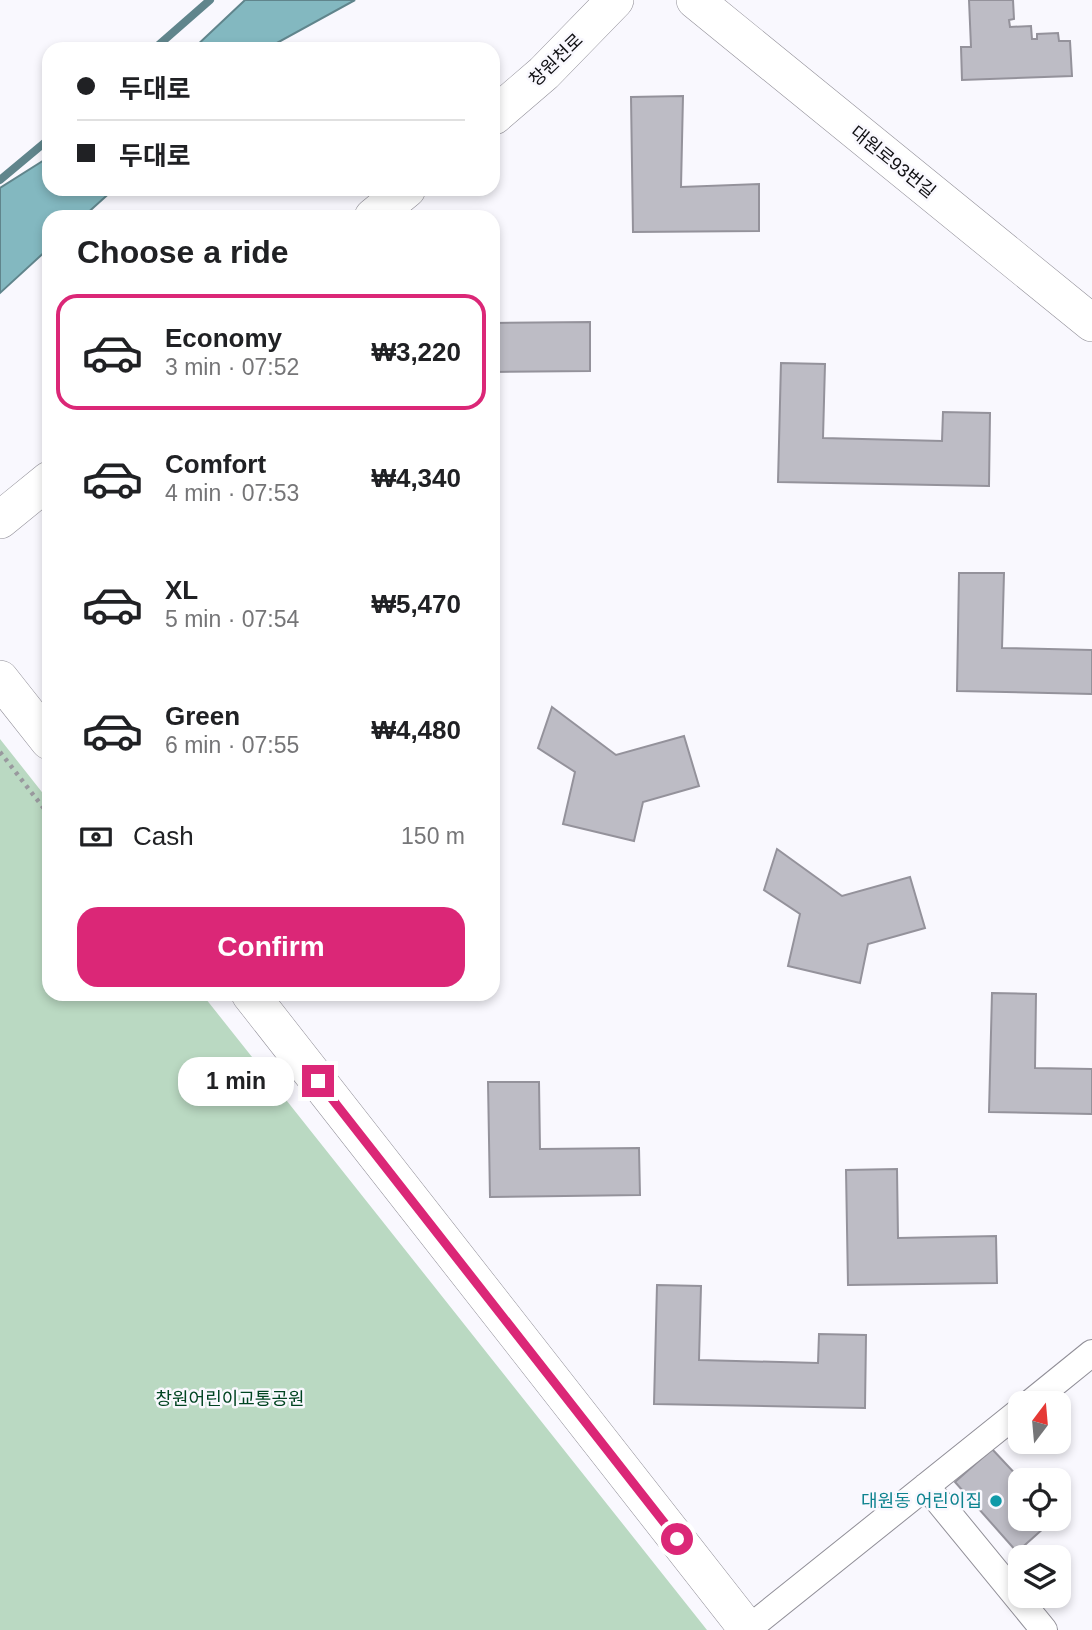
<!DOCTYPE html>
<meta charset="utf-8">
<style>
body{margin:0;font-family:Arial,"Noto Sans KR",sans-serif;background:#f6f6f6;color:#202124;height:100vh;display:flex;flex-direction:column;font-size:26px;white-space:nowrap}
*{box-sizing:border-box;margin:0}
p{font-size:23px;color:#757577}
.icon{flex:none;width:38px;height:38px;fill:none;stroke:currentColor;stroke-width:2;stroke-linecap:round;stroke-linejoin:round}
.map{position:relative;flex:1;overflow:hidden}
.sheet{position:absolute;left:42px;top:210px;width:458px;height:791px;display:flex;flex-direction:column;background:#fff;border-radius:21px;box-shadow:0 4px 10px #0003}
.sheet>*{flex:none}
.top-card{position:absolute;left:42px;top:42px;width:458px;height:154px;border-radius:21px;box-shadow:0 4px 10px #0003;display:grid;align-content:center;height:154px;padding:0 35px;background:#fff}
.needle{width:46px;rotate:16deg}
.tools{position:absolute;left:1008px;top:1391px;display:grid;gap:14px}
.tools a{display:grid;place-items:center;width:63px;height:63px;border-radius:14px;background:#fff;box-shadow:0 4px 10px #0003;font-size:35px}
.end{position:absolute;width:32px;height:32px;margin:-16px;border:9px solid #db2777;background:#fff;box-shadow:0 0 0 4px #fff}
.from{border-radius:50%}
.bubble{position:absolute;height:49px;border-radius:21px;background:#fff;box-shadow:0 4px 10px #0003;font-size:23px;font-weight:700;line-height:49px;text-align:center}
.top-card b{display:flex;align-items:center;gap:24px;height:66px;font-size:26px}
.top-card b+b{border-top:2px solid #e0e0e0}
.top-card i{width:18px;height:18px;background:#202124}
ul{padding:0;list-style:none}
li{display:flex;align-items:center;gap:21px;height:116px;margin:0 14px 10px;padding:0 21px;border:4px solid transparent;border-radius:21px}
li div{flex:1}
li b{display:block;font-size:26px}
li em{font-style:normal;font-weight:700}
li.on{border-color:#db2777}
li>.icon{width:63px;height:63px;stroke-width:1.5}
h2{padding:0 35px;font-size:32px;line-height:84px}
.pay{display:flex;align-items:center;gap:18px;height:77px;padding:0 35px;font-size:26px}
.pay p{margin-inline-start:auto}
.cta{display:flex;gap:14px;margin-top:auto;padding:14px 35px}
.cta a{flex:1;height:80px;border-radius:21px;background:#db2777;color:#fff;font-size:28px;font-weight:700;line-height:80px;text-align:center}
.map>svg:first-child{display:block}
.green{fill:#bad9c2}
.water{fill:#83b8c0;stroke:#60858c;stroke-width:2}
.lines{fill:none;stroke-linecap:round;stroke-linejoin:round}
.stream{stroke:#60858c;stroke-width:8}
.building{fill:#bdbcc5;stroke:#94929b;stroke-width:2}
.street-casing{stroke:#918f98;stroke-width:28}
.secondary-casing{stroke:#918f98;stroke-width:38}
.path{stroke:#99999e;stroke-width:4.5;stroke-dasharray:3.5 5;stroke-linecap:butt}
.street{stroke:#fff;stroke-width:26}
.secondary{stroke:#fff;stroke-width:37}
.route{stroke:#db2777;stroke-width:9}
.culture-dot{fill:#0f9aa8;stroke:#f9f8fe;stroke-width:2.5}
.labels{text-anchor:middle;stroke-width:5;stroke-linejoin:round;paint-order:stroke}
.street-label{font-size:18px;fill:#0f0f12;stroke:#f9f8fe}
.park-label{font-size:18px;fill:#004421;stroke:#f9f8fe}
.culture-label{font-size:18px;fill:#0d838f;stroke:#f9f8fe;text-anchor:end}
</style>
<div class="map">
<svg width="1092" height="1630" viewBox="0 0 1092 1630">
<rect width="100%" height="100%" fill="#f9f8fe"/>
<path class="green" d="M0,739L49,801V994H202L707,1630H0Z"/>
<path class="water" d="M245,0H355L266,49H193Z
M49,157V189H114L83,217H49V248L0,293V188Z"/>
<g class="lines">
<path class="stream" d="M154,49L210,0
M0,180L49,139"/>
</g>
<path class="building" d="M969,0H1013L1014,19L1009,20L1010,27L1031,26L1032,39H1037V34L1058,33L1059,41H1070L1072,76L962,80L961,47H971Z
M683,96L681,187L759,184V231L633,232L631,97Z
M590,322V371L494,372V323Z
M781,363L825,364L823,438L942,441L943,412L990,413L989,486L778,482Z
M959,573H1004L1002,648L1092,650V694L957,691Z
M552,707L616,755L684,736L699,786L643,802L634,841L563,824L575,772L538,748Z
M777,849L842,896L910,877L925,928L868,944L860,983L788,966L800,914L764,890Z
M992,993L1036,994L1035,1068L1092,1069V1114L989,1112Z
M488,1082H539L540,1149L639,1148L640,1195L490,1197Z
M897,1169L898,1238L996,1236L997,1283L848,1285L846,1170Z
M657,1285L701,1286L699,1360L818,1363L819,1334L866,1335L865,1408L654,1404Z
M992,1449L1021,1480L1020,1519H1054L1017,1552L955,1482Z"/>
<g class="lines">
<g class="street-casing">
<path id="street" d="M1029,1404L1092,1353
M926,1486L1044,1630
M748,1629L1020,1411"/>
</g>
<g class="secondary-casing">
<path id="secondary" d="M695,0L1092,323
M494,116L544,73L615,0
M373,217L407,189
M0,520L49,480
M0,679L49,741
M250,994L748,1630"/>
</g>
<path class="path" d="M0,752L49,815"/>
<use href="#street" class="street"/>
<use href="#secondary" class="secondary"/>
</g>
<g class="lines">
<path class="route" d="M318,1081L677,1539"/>
</g>
<circle class="culture-dot" cx="996" cy="1501" r="7"/>
<g class="labels">
<g class="street-label">
<text transform="translate(556 60) rotate(-44)" y="6">창원천로</text>
<text transform="translate(893 162) rotate(39)" y="6">대원로93번길</text>
</g>
<g class="park-label">
<text x="230" y="1405">창원어린이교통공원</text>
</g>
<g class="culture-label">
<text x="982" y="1507">대원동 어린이집</text>
</g>
</g>
</svg>
<div class="tools">
<a><svg class="needle" viewBox="-14 -14 28 28"><path d="M0-13l5 13h-10z" fill="#e53935"/><path d="M0 13l5-13h-10z" fill="#757577"/></svg></a>
<a><svg class="icon" aria-label="locate" viewBox="0 0 24 24"><circle cx="12" cy="12" r="6"/><path d="M12 2v4M12 18v4M2 12h4M18 12h4"/></svg></a>
<a><svg class="icon" aria-label="layers" viewBox="0 0 24 24"><path d="M12 4l9 5-9 5-9-5zM3 14l9 5 9-5"/></svg></a>
</div>
<i class="end from" style="left:677px;top:1539px"></i>
<i class="end" style="left:318px;top:1081px"></i>
<div class="bubble" style="left:178px;top:1057px;width:116px">1 min</div>
<div class="top-card">
<b><i class="from"></i>두대로</b>
<b><i></i>두대로</b>
</div>
<section class="sheet">
<h2>Choose a ride</h2>
<ul>
<li class="on"><svg class="icon" aria-label="car" viewBox="0 0 24 24"><path d="M5 17H2v-5l4-1 3-4h7l3 4 3 1v5h-3M9 17h6M6 11h13"/><circle cx="7" cy="17" r="2"/><circle cx="17" cy="17" r="2"/></svg><div><b>Economy</b><p>3 min · 07:52</p></div><em>₩3,220</em></li>
<li><svg class="icon" aria-label="car" viewBox="0 0 24 24"><path d="M5 17H2v-5l4-1 3-4h7l3 4 3 1v5h-3M9 17h6M6 11h13"/><circle cx="7" cy="17" r="2"/><circle cx="17" cy="17" r="2"/></svg><div><b>Comfort</b><p>4 min · 07:53</p></div><em>₩4,340</em></li>
<li><svg class="icon" aria-label="car" viewBox="0 0 24 24"><path d="M5 17H2v-5l4-1 3-4h7l3 4 3 1v5h-3M9 17h6M6 11h13"/><circle cx="7" cy="17" r="2"/><circle cx="17" cy="17" r="2"/></svg><div><b>XL</b><p>5 min · 07:54</p></div><em>₩5,470</em></li>
<li><svg class="icon" aria-label="car" viewBox="0 0 24 24"><path d="M5 17H2v-5l4-1 3-4h7l3 4 3 1v5h-3M9 17h6M6 11h13"/><circle cx="7" cy="17" r="2"/><circle cx="17" cy="17" r="2"/></svg><div><b>Green</b><p>6 min · 07:55</p></div><em>₩4,480</em></li>
</ul>
<div class="pay"><svg class="icon" aria-label="cash" viewBox="0 0 24 24"><path d="M3 7h18v10H3z"/><circle cx="12" cy="12" r="2"/></svg>Cash<p>150 m</p></div>
<div class="cta"><a>Confirm</a></div>
</section>
</div>
